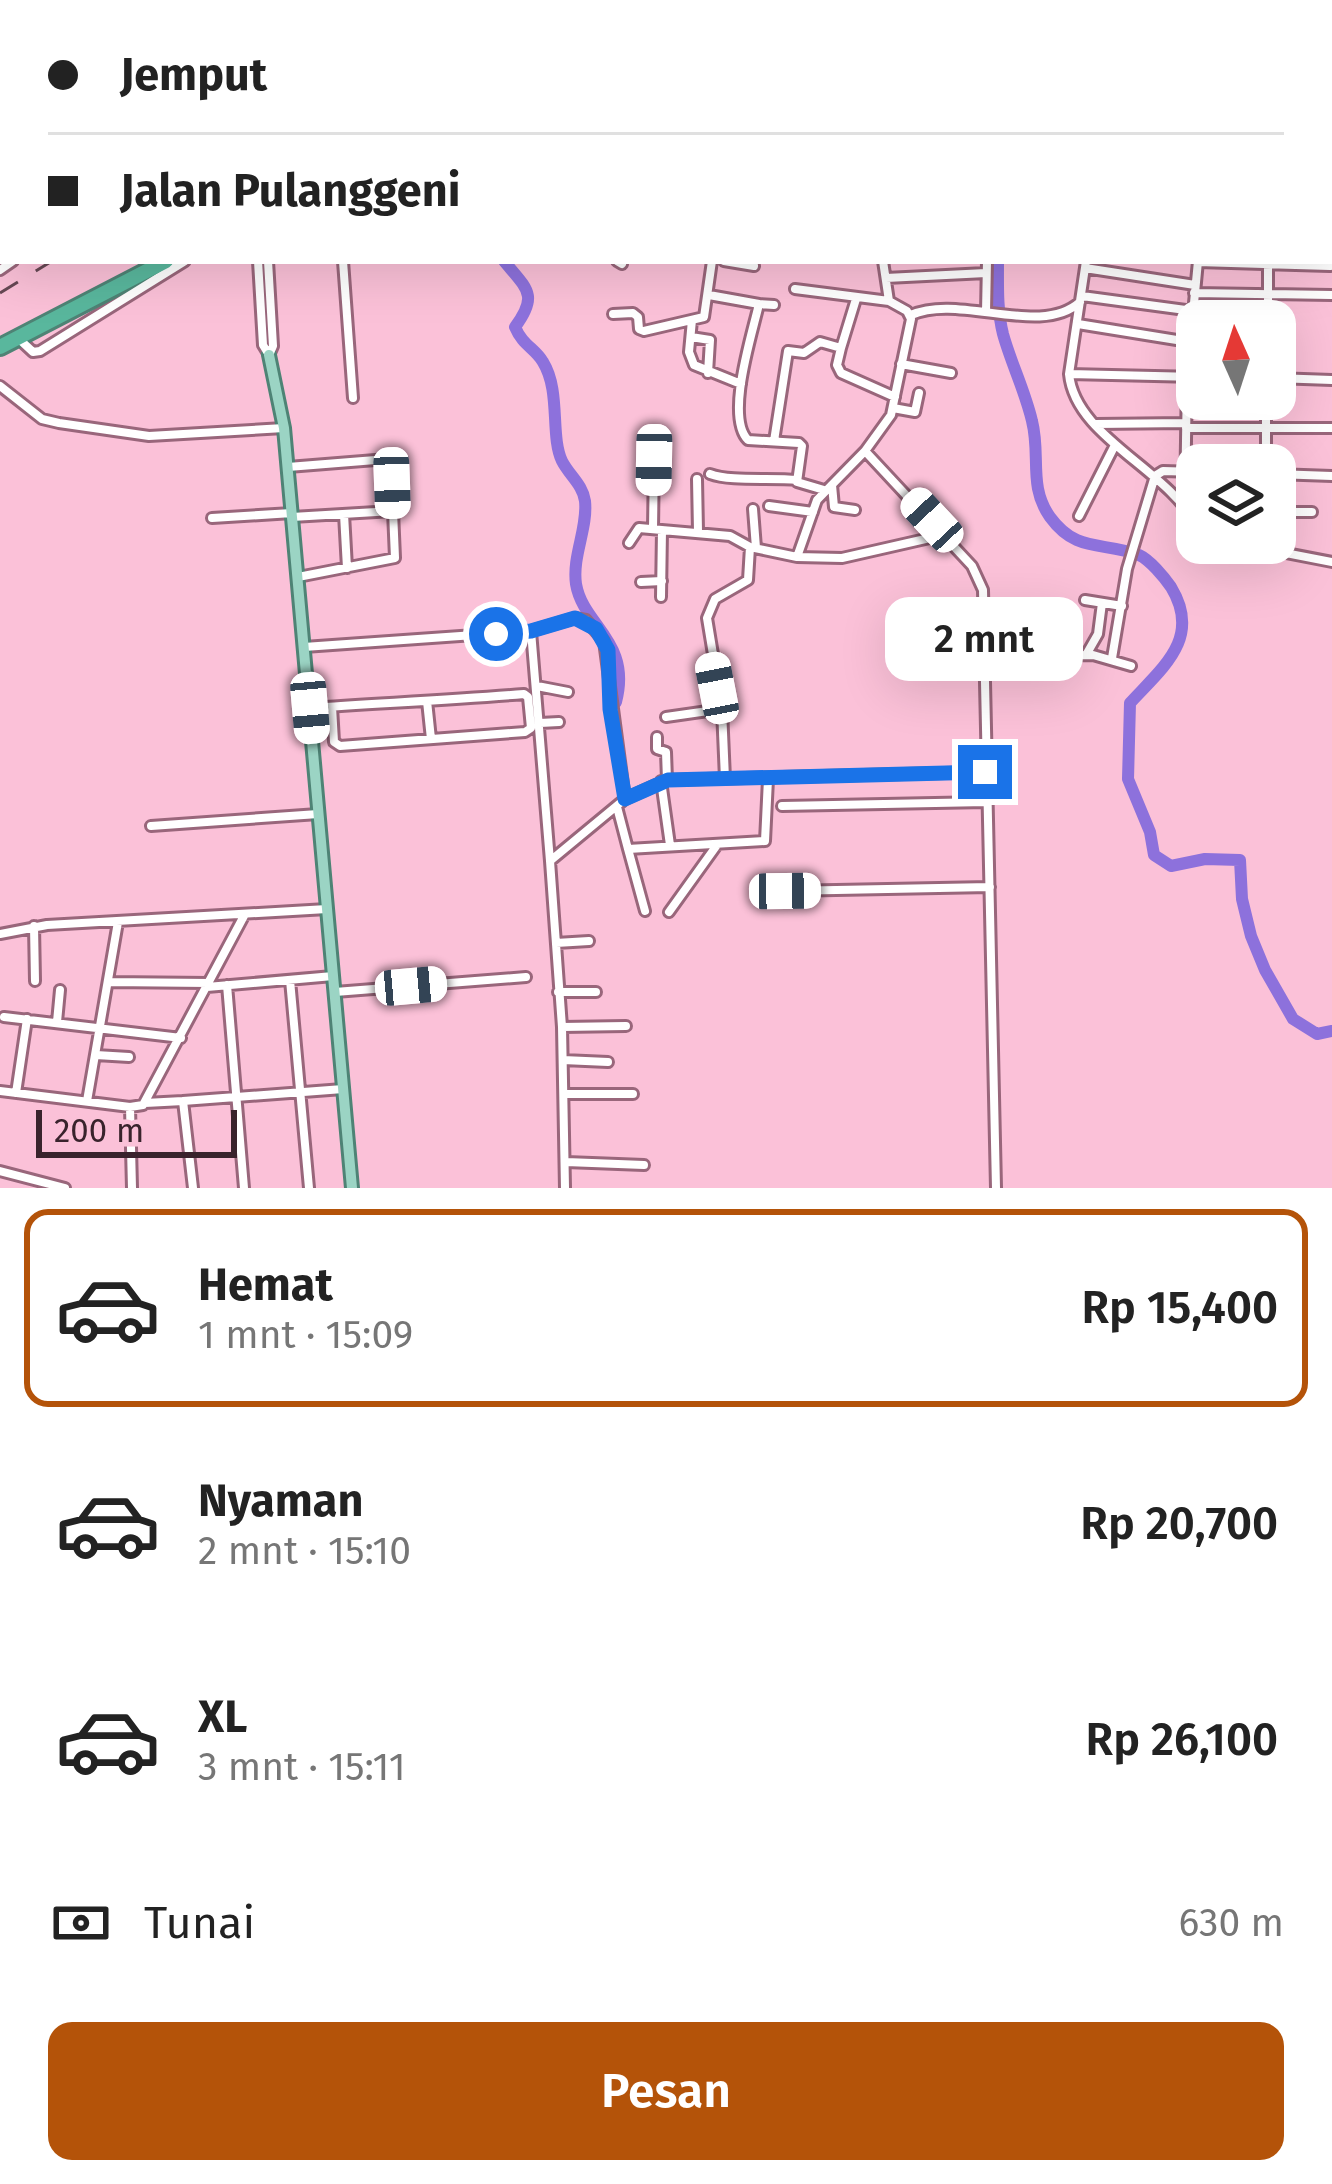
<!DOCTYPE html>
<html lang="id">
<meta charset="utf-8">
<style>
body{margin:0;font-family:"Fira Sans",sans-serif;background:#f6f6f6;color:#222;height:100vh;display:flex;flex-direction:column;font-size:45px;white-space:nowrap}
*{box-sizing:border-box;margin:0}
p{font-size:39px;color:#767676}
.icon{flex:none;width:66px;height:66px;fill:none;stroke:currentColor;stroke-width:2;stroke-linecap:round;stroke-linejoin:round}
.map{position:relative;height:1188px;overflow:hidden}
.drawer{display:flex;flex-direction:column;background:#fff;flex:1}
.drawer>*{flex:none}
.hud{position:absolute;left:0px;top:0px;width:1332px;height:264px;box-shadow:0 12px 48px #0002;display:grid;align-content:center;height:264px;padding:0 48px;background:#fff}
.needle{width:78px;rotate:357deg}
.buttons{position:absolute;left:1176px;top:300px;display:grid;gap:24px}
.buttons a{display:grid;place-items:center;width:120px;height:120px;border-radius:24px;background:#fff;box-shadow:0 12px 48px #0002;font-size:60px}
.scale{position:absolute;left:36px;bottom:30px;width:201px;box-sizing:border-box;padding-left:12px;border:6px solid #39232c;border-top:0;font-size:33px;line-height:42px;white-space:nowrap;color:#39232c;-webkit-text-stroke:9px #fbc1d8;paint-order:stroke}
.end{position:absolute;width:54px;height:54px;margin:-27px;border:15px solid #1a73e8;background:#fff;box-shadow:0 0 0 6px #fff}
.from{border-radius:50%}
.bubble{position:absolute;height:84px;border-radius:24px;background:#fff;box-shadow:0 12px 48px #0002;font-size:39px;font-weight:600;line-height:84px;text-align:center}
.car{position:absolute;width:36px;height:72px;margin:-36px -18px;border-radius:15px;box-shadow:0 0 9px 3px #0007;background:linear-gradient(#fff 24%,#345 0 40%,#fff 0 76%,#345 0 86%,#fff 0)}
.hud b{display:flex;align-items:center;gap:42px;height:114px;font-size:45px}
.hud b+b{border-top:3px solid #e0e0e0}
.hud i{width:30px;height:30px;background:#222}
ul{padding:21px 0 0;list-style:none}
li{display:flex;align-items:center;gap:36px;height:198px;margin:0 24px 18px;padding:0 24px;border:6px solid transparent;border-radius:24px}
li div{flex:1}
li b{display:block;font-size:45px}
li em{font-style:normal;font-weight:600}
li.selected{border-color:#b45309}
li>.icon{width:108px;height:108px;stroke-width:1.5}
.pay{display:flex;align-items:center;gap:30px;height:132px;padding:0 48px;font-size:45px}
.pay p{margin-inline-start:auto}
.button{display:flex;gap:24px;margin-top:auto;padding:24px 48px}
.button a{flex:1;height:138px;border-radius:24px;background:#b45309;color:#fff;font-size:48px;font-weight:600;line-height:138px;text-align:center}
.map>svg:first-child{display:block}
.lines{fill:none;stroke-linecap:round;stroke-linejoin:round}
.river{stroke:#8d71dc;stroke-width:12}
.minor-casing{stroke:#99667b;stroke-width:14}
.major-casing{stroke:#4e8375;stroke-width:16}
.highway-casing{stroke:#4e8375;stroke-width:20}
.minor{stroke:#fff;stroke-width:8}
.major{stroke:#9bd4c4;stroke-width:10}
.highway{stroke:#59b79d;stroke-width:14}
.rail{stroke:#664854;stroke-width:3;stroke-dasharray:21 21;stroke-linecap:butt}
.route{stroke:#1a73e8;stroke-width:15}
</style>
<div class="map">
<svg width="1332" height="1188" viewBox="0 0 1332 1188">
<rect width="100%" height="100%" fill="#fbc1d8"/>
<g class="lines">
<path class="river" d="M316,0L320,3
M876,0L877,3
M504,261C527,289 539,295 515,327C523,346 535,348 543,362C561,391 550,436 562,461C569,475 583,485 585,501C588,528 572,556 576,584C583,626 632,641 616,702
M998,261C998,286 997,310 1003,334C1011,363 1025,391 1032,421C1041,456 1028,486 1050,517C1077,554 1103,541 1139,555C1150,560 1164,577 1171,587C1202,638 1163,667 1130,703L1128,779L1150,832L1154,855L1171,866L1205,859L1240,860L1242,899L1251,936L1265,970L1293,1019L1317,1034L1332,1031"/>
<g class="minor-casing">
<path id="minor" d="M82,0L83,3
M331,0L333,3
M612,0L613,3
M784,0L787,3
M1030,0V3
M1205,0V3
M7,3V0
M64,3V0
M144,3L156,0
M258,3L263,0
M478,3L483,0
M521,3L532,0
M1116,3V0
M1329,29H1332
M0,36L3,21
M1329,94H1332
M0,119H3
M1329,128H1332
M1329,162L1332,163
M0,163L3,161
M0,229L3,234
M258,261L263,345L269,355
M268,261L273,346L270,353
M343,261L353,398
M617,261L622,264
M724,261L754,266
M883,261L889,301L907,311L911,319L891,415L865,451L972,566L983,590L996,1188
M1086,261L1069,374C1075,437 1168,469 1197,526
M1198,262L1330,266
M1268,263V321
M1085,268L1195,285
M0,270L13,261
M886,278L986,273
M795,289L889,301
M1194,293L1332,295
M709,295L759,304C752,335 725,417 748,440L799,443L802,446L797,482L824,490
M1082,296L1193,311
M759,304L774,305
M986,312L987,261
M613,314L633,313L638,317L639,329L644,331L704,317L712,261
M911,315C959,293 1040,338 1080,302
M692,320L689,352L694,365L741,384
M1078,324L1189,342
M691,337L710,340L708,373
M19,339L33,352L40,351L185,261
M841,348L837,365L841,373L895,397
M901,364L951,373
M1069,374L1197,377
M1275,378L1332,380
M0,386L42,419L59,423L149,436L284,428
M893,408L915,412L919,393
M1096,424L1186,423
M1186,428H1332
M774,441L788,351L804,353L820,342L841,348L856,299
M1266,465V399
M288,467L388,459L393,511
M710,474C731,482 772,477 797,480
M1275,474L1332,476
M697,479L698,531
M832,485L834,507L855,510
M1185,504L1187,377L1198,261
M769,506L813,512
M753,509L756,548
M1275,512H1312
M344,514L347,568
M1079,516L1115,445
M292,517L393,511L395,558L298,577
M212,518L292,513
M653,529L654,460
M629,543L639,528L730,536L750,547
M1234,543L1332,562
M797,557L842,558L943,535
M641,582L662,581
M661,597L662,530
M1085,600L1122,606
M531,631L575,618L586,620L604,641L625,799
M304,647L531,631L550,861
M1086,655L1098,634L1102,603
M982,657L1093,655L1131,666
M1112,658L1127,569L1155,476L1163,471L1197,472
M537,686L568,692
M427,701L431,739
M309,708C381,703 453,700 524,694L528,697L531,728L525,732L340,746L334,742L332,707
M666,717L722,709
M540,723L559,722
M657,737V749L666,752L667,780
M725,779L722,709L707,618L715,599L748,580L750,547L797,557L817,500L865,451
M661,781L670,845
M782,806L986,802
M617,807L628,849L765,841L768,779
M151,826L318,814
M628,849L645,911
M785,891L990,887
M669,912L717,845
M34,926L35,981
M0,934L47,925L327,909
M556,943L589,941
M290,980L309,1188
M108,982L209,983
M227,985L244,1188
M207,987L333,976
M335,992L526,977
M558,992H596
M4,1017L181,1038
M57,1022L60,990
M562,1027L626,1026
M96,1055L129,1057
M563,1060L608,1062
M0,1091L130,1107L143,1105L245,914
M16,1093L27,1019
M564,1094H633
M87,1101L118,922
M145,1103L183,1101
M130,1107L132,1188
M566,1162L644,1165
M0,1171L65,1188
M193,1188L183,1101L343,1089
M565,1188L562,1027L550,861L625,799L667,780L985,772"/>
</g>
<g class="major-casing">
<path id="major" d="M140,0V3
M407,3L412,0
M269,355L284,428L352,1188"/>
</g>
<g class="highway-casing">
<path id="highway" d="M1329,172L1332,170
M0,347L166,261"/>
</g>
<use href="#minor" class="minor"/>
<use href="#major" class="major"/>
<use href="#highway" class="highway"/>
<path class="rail" d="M461,3L465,0
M0,293L52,261"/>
</g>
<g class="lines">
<path class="route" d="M496,634L531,631L575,618L596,629L608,650L610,709L625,799L668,780L985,772"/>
</g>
</svg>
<div class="buttons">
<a><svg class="needle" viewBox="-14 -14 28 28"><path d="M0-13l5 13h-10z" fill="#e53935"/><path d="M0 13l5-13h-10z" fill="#767676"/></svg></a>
<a><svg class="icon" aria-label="layers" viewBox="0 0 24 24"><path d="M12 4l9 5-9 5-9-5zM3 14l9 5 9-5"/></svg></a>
</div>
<div class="scale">200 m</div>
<i class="end from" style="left:496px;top:634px"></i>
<i class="end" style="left:985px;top:772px"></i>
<div class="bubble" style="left:885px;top:597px;width:198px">2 mnt</div>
<i class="car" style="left:654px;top:460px;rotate:181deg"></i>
<i class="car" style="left:392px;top:483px;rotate:178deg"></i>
<i class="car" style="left:932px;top:520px;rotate:317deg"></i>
<i class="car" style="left:717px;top:688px;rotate:349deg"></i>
<i class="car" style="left:310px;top:708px;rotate:175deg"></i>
<i class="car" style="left:785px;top:891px;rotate:89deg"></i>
<i class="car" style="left:411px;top:986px;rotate:85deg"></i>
<div class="hud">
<b><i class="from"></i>Jemput</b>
<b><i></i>Jalan Pulanggeni</b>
</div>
</div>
<section class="drawer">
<ul>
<li class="selected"><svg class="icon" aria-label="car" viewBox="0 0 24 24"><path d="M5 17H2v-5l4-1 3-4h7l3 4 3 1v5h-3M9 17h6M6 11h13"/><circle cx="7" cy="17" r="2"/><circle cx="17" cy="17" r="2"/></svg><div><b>Hemat</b><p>1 mnt · 15:09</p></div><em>Rp 15,400</em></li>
<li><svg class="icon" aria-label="car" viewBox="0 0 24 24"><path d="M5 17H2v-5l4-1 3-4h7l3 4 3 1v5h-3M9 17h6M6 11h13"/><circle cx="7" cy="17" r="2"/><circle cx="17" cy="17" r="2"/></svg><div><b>Nyaman</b><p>2 mnt · 15:10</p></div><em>Rp 20,700</em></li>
<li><svg class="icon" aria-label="car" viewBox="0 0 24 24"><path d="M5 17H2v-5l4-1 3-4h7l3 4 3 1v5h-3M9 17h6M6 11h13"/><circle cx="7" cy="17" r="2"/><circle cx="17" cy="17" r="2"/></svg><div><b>XL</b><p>3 mnt · 15:11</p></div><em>Rp 26,100</em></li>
</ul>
<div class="pay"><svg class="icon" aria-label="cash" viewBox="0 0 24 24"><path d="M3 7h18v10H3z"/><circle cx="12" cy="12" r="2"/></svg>Tunai<p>630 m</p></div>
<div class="button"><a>Pesan</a></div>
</section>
